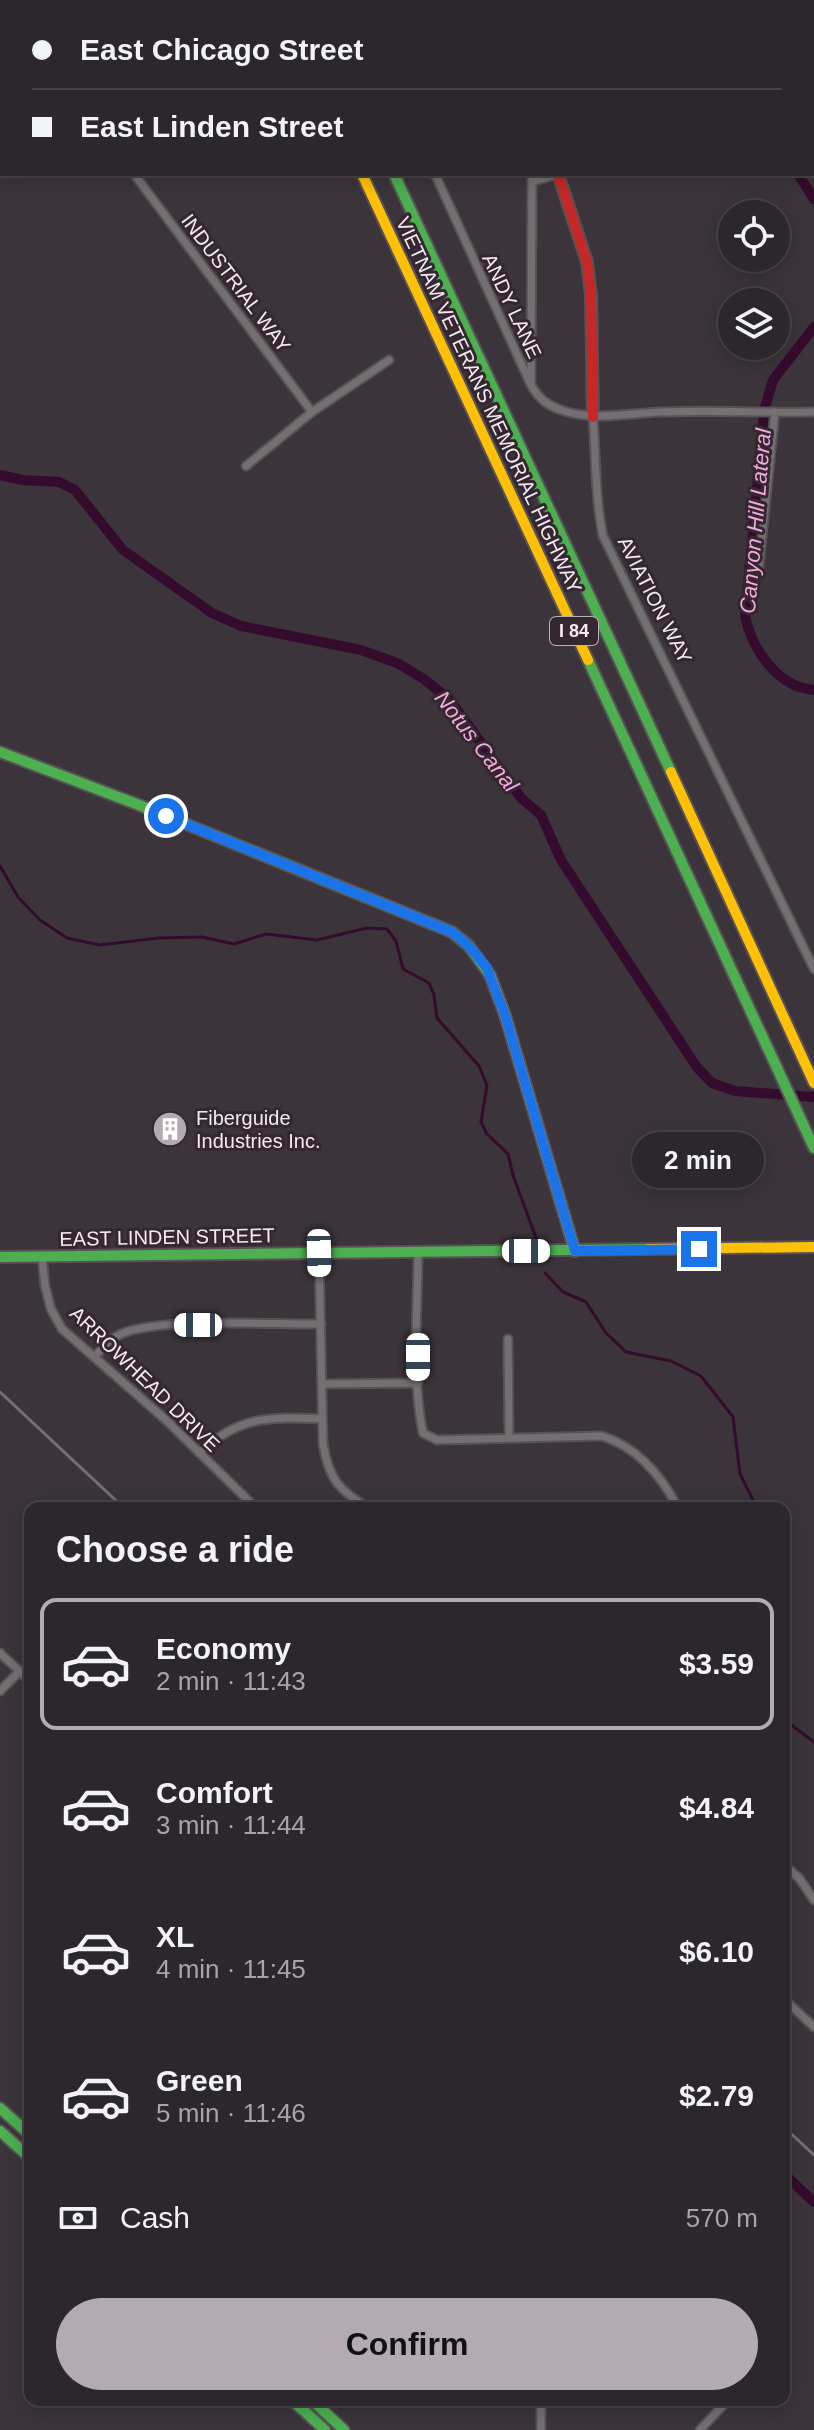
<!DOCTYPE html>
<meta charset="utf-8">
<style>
body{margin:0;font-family:Helvetica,sans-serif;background:#383338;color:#f1f3f6;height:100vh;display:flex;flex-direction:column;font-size:30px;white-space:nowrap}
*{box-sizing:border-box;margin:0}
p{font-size:26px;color:#a6a5a9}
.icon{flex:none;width:44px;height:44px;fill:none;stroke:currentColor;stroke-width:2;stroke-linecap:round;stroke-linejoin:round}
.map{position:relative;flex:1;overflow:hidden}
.details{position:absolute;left:24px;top:1502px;width:766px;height:904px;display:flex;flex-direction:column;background:#2c272c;border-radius:16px;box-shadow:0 4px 20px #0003,0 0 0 2px #484448}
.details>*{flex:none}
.top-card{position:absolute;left:0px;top:0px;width:814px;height:176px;box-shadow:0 4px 20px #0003,0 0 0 2px #484448;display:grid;align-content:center;height:176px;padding:0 32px;background:#2c272c}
.tools{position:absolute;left:718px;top:200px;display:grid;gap:16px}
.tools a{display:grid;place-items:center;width:72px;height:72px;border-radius:50%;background:#2c272c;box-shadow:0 4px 20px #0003,0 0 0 2px #484448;font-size:40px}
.end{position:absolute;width:36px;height:36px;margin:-18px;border:10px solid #1a73e8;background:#fff;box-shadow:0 0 0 4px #fff}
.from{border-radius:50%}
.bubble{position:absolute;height:56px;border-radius:28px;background:#2c272c;box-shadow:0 4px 20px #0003,0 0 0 2px #484448;font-size:26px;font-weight:700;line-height:56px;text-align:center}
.car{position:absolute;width:24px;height:48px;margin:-24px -12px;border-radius:10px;box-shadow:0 0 6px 2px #0007;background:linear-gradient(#fff 24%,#345 0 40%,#fff 0 76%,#345 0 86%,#fff 0)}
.top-card b{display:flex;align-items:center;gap:28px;height:76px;font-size:30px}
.top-card b+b{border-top:2px solid #484448}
.top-card i{width:20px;height:20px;background:#f1f3f6}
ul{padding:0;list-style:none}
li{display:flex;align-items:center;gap:24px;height:132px;margin:0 16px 12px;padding:0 16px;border:4px solid transparent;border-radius:16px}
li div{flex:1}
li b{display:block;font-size:30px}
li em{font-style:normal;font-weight:700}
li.active{border-color:#b3abb1}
li>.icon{width:72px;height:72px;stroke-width:1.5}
h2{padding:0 32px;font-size:36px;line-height:96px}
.pay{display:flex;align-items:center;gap:20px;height:88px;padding:0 32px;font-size:30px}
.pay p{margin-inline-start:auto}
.primary-button{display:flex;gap:16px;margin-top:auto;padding:16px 32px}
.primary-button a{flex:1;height:92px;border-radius:48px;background:#b3abb1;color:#111;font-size:32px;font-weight:700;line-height:92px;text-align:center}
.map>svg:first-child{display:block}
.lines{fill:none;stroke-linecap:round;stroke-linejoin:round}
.stream{stroke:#340b2c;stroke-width:3}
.canal{stroke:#340b2c;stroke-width:10}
.street-casing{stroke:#585256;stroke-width:11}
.fast-casing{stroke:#585256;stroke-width:14}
.slow-casing{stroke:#585256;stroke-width:14}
.jam-casing{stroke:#585256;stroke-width:14}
.street{stroke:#737072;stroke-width:7}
.fast{stroke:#4caf50;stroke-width:10}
.slow{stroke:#ffc107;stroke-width:10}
.jam{stroke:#c62828;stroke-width:10}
.rail{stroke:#757075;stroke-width:3}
.route{stroke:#1a73e8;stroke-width:10}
.labels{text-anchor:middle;stroke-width:6;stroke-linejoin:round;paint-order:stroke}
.shield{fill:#342730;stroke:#bab0b7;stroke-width:2}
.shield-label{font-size:18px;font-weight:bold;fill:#f3ebf1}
.street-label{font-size:20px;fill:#f3ebf1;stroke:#342730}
.poi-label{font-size:20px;fill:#f3ebf1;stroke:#342730;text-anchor:start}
.water-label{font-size:22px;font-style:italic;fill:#f4a9e1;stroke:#342730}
</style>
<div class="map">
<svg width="814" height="2430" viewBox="0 0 814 2430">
<rect width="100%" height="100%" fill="#3b343a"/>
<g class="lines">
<path class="stream" d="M0,866L18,897L40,920L67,938L100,945L159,938L202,937L234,944L266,934L317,940L367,928L387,929L396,941L403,969L429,983L434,995L437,1018L479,1066L487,1085L481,1122L487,1134L508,1154L513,1175L536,1238
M545,1273L563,1292L586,1302L606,1333L626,1352L671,1361L701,1376L733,1417L740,1474L757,1508
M784,1581V1584
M784,1716L790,1724L814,1742"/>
<path class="canal" d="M798,174L814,199
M765,407L773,380L814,327
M764,414L745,616C752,649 777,687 814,690
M0,475L22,480L59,482L75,490L123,550L212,613L241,626L361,650L397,663L424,679L450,700L521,798L541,815L561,860L696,1066L712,1083L735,1091L814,1097
M784,2174L814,2202"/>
<g class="street-casing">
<path id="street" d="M43,0V2
M356,0L357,2
M134,174L312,412
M435,174L531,385C539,399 548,406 564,411C596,421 628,413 661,412C712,410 763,413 814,412
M532,182L558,174
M531,383L532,174
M593,417C596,457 595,497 603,536L814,969
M246,466L312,412L389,360
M759,566L775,412
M418,1252C418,1311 411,1375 423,1433L437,1440L602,1436C637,1447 661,1475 678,1508
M319,1253L323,1444C329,1479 339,1491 369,1508
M42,1256L45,1286L51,1309L62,1329L166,1420L256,1508
M508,1339L509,1438
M94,1357C101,1351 108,1341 117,1336C153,1316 274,1325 321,1324
M322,1384L418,1383
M199,1453C240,1415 269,1417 322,1419
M0,1653L30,1681
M0,1691L20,1671
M784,1865L799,1878L814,1900
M784,1999L814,2027
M541,2430V2400
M700,2430L728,2400"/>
</g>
<g class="fast-casing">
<path id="fast" d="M282,0L283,2
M313,0L314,2
M394,174L671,772
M588,660L814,1148
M0,752L139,805L452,932L469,946L490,975
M0,1257L648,1249
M0,2108L30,2135
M0,2131L30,2158
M292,2400L325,2430
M312,2400L344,2430"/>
</g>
<g class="slow-casing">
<path id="slow" d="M531,0V2
M362,174L588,660
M671,772L814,1083
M490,975L505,1015L575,1251
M648,1249L814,1247"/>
</g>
<g class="jam-casing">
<path id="jam" d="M558,174L587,262L591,295L593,417"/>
</g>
<use href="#street" class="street"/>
<use href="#fast" class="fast"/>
<use href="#slow" class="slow"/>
<use href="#jam" class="jam"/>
<path class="rail" d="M0,1392L124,1508
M784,2127L814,2155"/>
</g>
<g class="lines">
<path class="route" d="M166,816L452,932L469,946L487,968L505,1015L575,1251L699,1249"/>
</g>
<defs>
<g id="building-disc" transform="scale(1.8)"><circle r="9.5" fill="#b3abb1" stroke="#342730"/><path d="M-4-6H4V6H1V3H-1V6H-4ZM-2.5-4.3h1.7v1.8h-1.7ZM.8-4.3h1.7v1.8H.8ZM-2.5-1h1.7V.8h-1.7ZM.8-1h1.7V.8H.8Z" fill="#fff"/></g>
</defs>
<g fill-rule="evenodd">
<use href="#building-disc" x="170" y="1129"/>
</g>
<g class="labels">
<rect class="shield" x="550" y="617" width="48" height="28" rx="6"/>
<g class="shield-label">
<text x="574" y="637">I 84</text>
</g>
<g class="street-label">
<text transform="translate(236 283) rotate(53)" y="7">INDUSTRIAL WAY</text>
<text transform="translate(512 306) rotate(65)" y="7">ANDY LANE</text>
<text transform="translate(489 405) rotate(65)" y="7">VIETNAM VETERANS MEMORIAL HIGHWAY</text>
<text transform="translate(655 600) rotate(63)" y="7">AVIATION WAY</text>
<text transform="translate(167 1237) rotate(-1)" y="7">EAST LINDEN STREET</text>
<text transform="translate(145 1379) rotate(44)" y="7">ARROWHEAD DRIVE</text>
</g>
<g class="poi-label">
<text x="196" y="1125">Fiberguide<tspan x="196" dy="23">Industries Inc.</tspan></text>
</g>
<g class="water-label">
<text transform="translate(755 521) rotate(-85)" y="8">Canyon Hill Lateral</text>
<text transform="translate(477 741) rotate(52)" y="8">Notus Canal</text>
</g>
</g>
</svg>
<div class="tools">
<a><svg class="icon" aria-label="locate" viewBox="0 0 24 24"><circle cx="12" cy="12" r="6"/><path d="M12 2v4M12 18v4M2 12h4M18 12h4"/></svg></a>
<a><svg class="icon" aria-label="layers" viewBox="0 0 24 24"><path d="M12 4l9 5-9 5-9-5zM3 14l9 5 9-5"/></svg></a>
</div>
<i class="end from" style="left:166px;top:816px"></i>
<i class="end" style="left:699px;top:1249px"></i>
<div class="bubble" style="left:632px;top:1132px;width:132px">2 min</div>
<i class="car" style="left:526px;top:1251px;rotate:90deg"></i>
<i class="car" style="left:319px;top:1253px;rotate:179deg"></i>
<i class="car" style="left:198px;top:1325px;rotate:270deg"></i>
<i class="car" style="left:418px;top:1357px;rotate:180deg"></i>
<div class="top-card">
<b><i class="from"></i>East Chicago Street</b>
<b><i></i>East Linden Street</b>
</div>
<section class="details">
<h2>Choose a ride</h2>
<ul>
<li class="active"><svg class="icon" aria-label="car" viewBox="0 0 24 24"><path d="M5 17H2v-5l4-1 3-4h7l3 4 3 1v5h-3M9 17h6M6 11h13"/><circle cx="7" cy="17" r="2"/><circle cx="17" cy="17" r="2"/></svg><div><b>Economy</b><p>2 min · 11:43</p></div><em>$3.59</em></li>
<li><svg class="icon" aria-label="car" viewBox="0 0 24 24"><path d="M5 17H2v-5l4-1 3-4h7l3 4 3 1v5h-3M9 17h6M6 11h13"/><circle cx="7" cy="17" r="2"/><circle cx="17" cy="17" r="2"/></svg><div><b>Comfort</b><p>3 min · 11:44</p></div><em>$4.84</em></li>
<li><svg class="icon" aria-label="car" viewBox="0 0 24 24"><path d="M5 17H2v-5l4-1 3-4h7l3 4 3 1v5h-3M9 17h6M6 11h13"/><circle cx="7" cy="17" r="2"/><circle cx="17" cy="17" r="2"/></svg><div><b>XL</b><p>4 min · 11:45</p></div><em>$6.10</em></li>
<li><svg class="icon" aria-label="car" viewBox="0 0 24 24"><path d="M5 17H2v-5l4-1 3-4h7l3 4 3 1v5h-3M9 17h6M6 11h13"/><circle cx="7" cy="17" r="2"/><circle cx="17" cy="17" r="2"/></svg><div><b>Green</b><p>5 min · 11:46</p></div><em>$2.79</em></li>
</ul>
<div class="pay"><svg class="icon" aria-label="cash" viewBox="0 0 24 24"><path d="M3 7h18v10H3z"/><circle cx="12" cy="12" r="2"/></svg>Cash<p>570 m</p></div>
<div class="primary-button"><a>Confirm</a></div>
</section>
</div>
